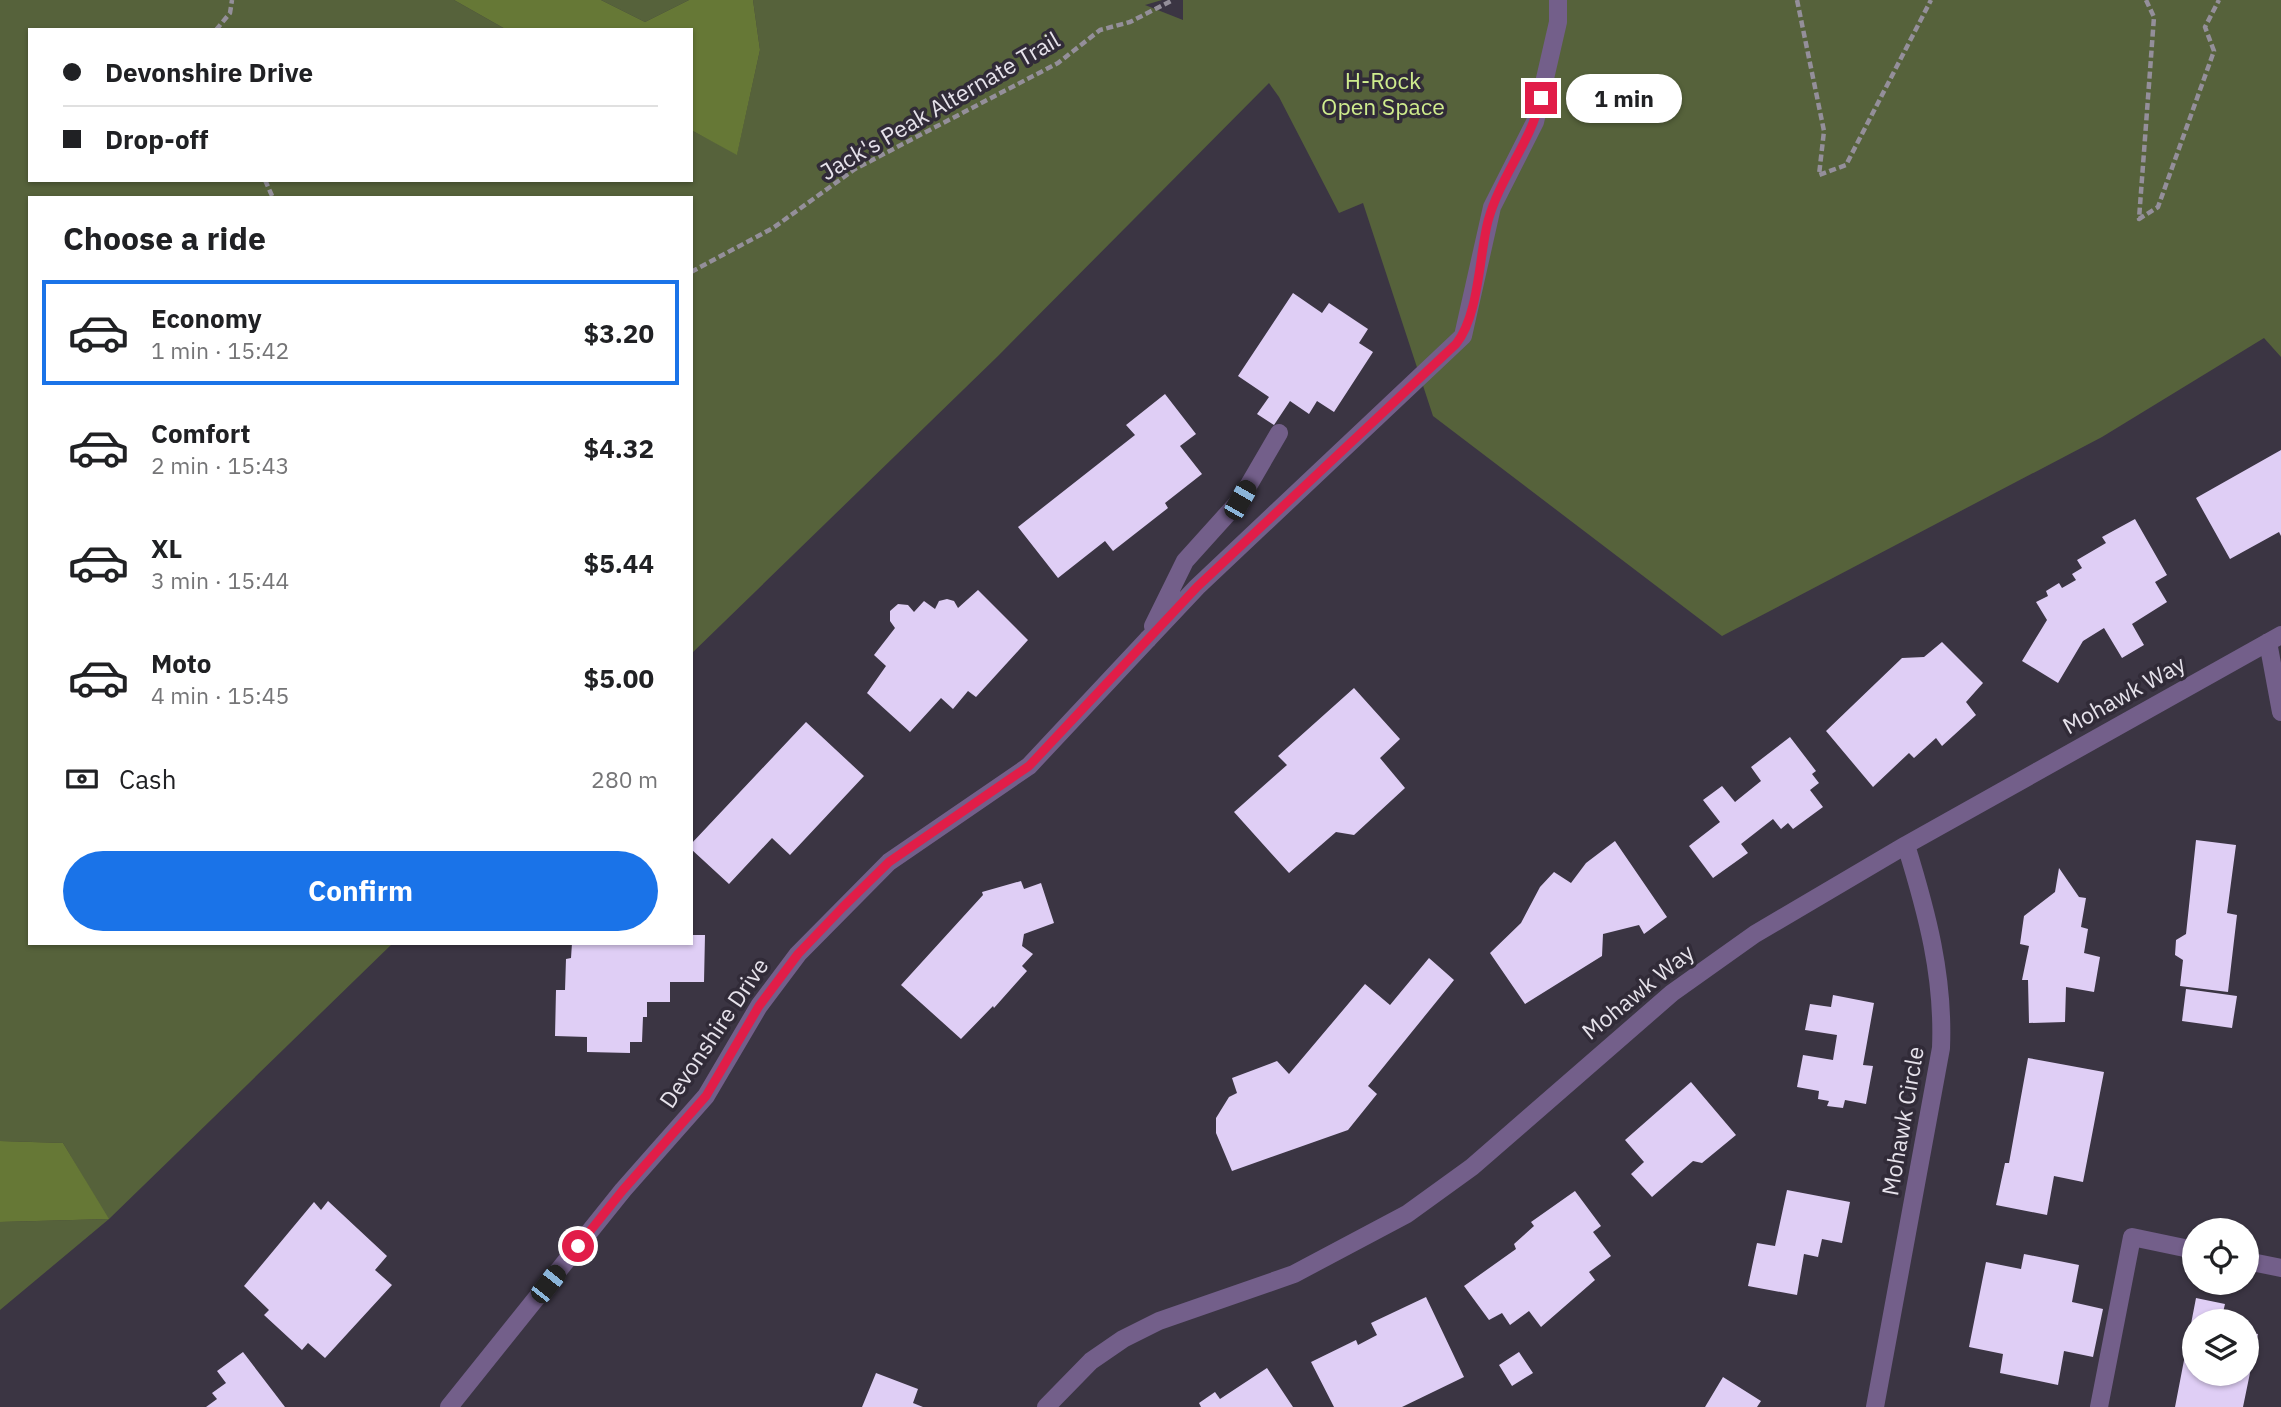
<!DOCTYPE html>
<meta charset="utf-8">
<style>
body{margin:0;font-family:"IBM Plex Sans",sans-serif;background:#f6f6f6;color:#202124;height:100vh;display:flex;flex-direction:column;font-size:26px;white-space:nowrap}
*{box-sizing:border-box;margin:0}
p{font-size:23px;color:#757577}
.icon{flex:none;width:38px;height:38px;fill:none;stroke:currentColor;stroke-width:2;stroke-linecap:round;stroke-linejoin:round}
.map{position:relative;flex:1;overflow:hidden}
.sheet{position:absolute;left:28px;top:196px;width:665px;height:749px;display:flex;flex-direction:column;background:#fff;border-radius:0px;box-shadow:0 2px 5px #0004}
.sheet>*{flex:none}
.hud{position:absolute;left:28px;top:28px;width:665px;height:154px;border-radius:0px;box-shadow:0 2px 5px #0004;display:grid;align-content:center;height:154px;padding:0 35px;background:#fff}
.buttons{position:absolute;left:2182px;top:1218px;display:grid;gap:14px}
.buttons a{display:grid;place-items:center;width:77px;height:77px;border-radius:50%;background:#fff;box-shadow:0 2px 5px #0004;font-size:35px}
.end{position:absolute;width:32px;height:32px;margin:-16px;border:9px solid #e11d48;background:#fff;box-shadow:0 0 0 4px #fff}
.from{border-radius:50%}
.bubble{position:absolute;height:49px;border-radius:24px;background:#fff;box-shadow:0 2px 5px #0004;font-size:23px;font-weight:700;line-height:49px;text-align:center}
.car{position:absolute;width:21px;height:42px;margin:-21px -10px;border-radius:9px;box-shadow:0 0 5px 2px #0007;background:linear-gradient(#222 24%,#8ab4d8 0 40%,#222 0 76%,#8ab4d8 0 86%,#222 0)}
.hud b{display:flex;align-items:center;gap:24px;height:66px;font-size:26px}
.hud b+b{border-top:2px solid #e0e0e0}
.hud i{width:18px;height:18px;background:#202124}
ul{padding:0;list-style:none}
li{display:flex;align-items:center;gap:21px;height:105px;margin:0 14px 10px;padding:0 21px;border:4px solid transparent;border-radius:0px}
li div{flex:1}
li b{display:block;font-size:26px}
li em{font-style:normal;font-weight:700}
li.active{border-color:#1a73e8}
li>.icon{width:63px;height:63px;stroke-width:1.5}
h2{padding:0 35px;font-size:32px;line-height:84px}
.pay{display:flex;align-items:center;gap:18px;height:77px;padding:0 35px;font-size:26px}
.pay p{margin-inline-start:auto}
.button{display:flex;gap:14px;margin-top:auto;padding:14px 35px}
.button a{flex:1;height:80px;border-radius:42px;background:#1a73e8;color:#fff;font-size:28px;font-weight:700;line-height:80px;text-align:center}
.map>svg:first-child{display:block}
.green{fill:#56623b}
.forest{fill:#667836}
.building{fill:#dfcef5}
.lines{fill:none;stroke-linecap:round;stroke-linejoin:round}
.path{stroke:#948f9a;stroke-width:4.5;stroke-dasharray:7 3.5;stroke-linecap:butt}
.service{stroke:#735f8a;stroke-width:18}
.minor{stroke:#735f8a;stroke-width:18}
.route{stroke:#e11d48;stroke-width:9}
.labels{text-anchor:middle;stroke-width:7;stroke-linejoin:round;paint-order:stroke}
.park-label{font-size:23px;fill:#cfec8d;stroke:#312b38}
.street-label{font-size:23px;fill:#e6e2eb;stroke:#312b38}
</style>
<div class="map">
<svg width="2281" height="1407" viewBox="0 0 2281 1407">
<rect width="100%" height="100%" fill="#3b3543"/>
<path class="green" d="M0,0H454L507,30H30V180H691V130L737,154L760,50L753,0H1162L1145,5L1183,20V0H2281V357L2264,338L2102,437L1722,636L1433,416L1363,203L1339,213L1279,97L1269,83L998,356L691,654V198H30V943H393L109,1219L0,1310V1222L108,1219L63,1143L0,1141Z
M601,0H689L645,22Z"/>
<path class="forest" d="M454,0H601L645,22L689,0H753L760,50L737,155L691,130V30H507Z
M0,1141L63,1143L109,1219L0,1222Z"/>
<path class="building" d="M1293,293L1322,313L1329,303L1368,329L1359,343L1373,352L1334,412L1317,401L1309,414L1290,401L1274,425L1257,414L1269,397L1238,376Z
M1165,394L1196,434L1180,446L1202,474L1165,503L1168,508L1113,551L1105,541L1058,578L1018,527L1135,435L1126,425Z
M2281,450V536L2279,532L2230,559L2196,498Z
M2135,519L2167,575L2155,582L2167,602L2132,624L2144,645L2122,658L2104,628L2083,641L2058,683L2022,661L2047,620L2036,602L2048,596L2046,591L2059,583L2062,588L2076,580L2072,574L2082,568L2077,560L2106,543L2102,537Z
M978,590L1028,640L976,697L968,691L953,709L941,698L910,732L867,693L886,666L874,655L895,628L890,621V611L898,604L908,605L914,612L924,601L935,609L939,601L947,599L954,601L958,608Z
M1942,642L1983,683L1966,702L1976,715L1942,746L1936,738L1914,758L1909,753L1873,787L1826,731L1902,658L1924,657Z
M1354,688L1400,739L1380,758L1405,788L1354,835L1336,832L1289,873L1234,812L1287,765L1278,756Z
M806,722L864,776L790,855L772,838L729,884L691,849V844Z
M1790,737L1816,771L1812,774L1819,783L1810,790L1823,807L1793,829L1788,823L1781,829L1773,819L1741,844L1748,853L1713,878L1689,846L1720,822L1703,800L1722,786L1735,802L1761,781L1751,767Z
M2196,840L2236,845L2227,913L2237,915L2228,992L2180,986L2183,960L2175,955L2176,940L2186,934Z
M1615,841L1667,917L1644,934L1639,925L1603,934L1602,956L1525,1004L1490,953L1521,923L1540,887L1554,872L1571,883L1586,863Z
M2059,868L2079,897L2086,898L2081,927L2088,929L2084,953L2100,957L2094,992L2066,987L2065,1022L2029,1023L2028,980H2022L2029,946L2020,944L2024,916L2055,892Z
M1021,881L1024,889L1041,883L1054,923L1024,934L1022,946L1033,954L1022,966L1027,971L994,1008L993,1006L961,1039L901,985L983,895L982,892Z
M691,935H705L704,982H670V1002H647V1017H643L642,1042H630V1053L587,1052V1037L555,1036L556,990H565L566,959L571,958L572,943H691Z
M1429,958L1454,980L1368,1086L1377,1094L1348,1130L1232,1171L1216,1133V1118L1229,1097L1237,1093L1232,1078L1277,1061L1289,1074L1365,984L1390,1005Z
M2186,989L2237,996L2232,1028L2182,1021Z
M1833,995L1874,1003L1863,1065L1873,1066L1866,1104L1845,1100L1843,1108L1827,1106L1829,1101L1818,1099L1819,1091L1797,1087L1803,1055L1833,1060L1837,1035L1805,1030L1810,1004L1831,1007Z
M2028,1058L2104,1072L2083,1182L2054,1176L2047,1215L1996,1205L2005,1163H2009Z
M1691,1082L1736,1135L1702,1163L1693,1161L1652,1197L1631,1174L1644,1162L1625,1140Z
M1787,1190L1850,1202L1842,1243L1822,1239L1818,1257L1804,1254L1797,1295L1748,1286L1757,1243L1775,1246Z
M1575,1191L1601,1226L1593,1232L1611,1256L1589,1272L1595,1280L1541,1327L1529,1311L1510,1325L1502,1313L1489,1320L1464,1286L1516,1249L1514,1244L1534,1226L1531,1222Z
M328,1201L387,1256L375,1270L392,1285L325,1358L308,1343L302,1350L264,1315L269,1310L244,1286L314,1202L321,1210Z
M2024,1254L2079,1265L2072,1302L2103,1309L2093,1357L2064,1351L2058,1385L2000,1373L2003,1354L1969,1347L1986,1262L2021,1269Z
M1426,1297L1464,1377L1402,1407H1334L1311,1362L1356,1340L1358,1345L1377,1335L1371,1323Z
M2196,1298L2225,1304L2221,1321H2194V1374H2247V1332L2258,1334L2243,1407H2175Z
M243,1352L285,1407H206L217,1399L212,1393L226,1383L217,1371Z
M1519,1352L1533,1373L1512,1386L1499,1365Z
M1267,1368L1293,1407H1201L1199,1403L1215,1392L1220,1399Z
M876,1373L918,1389L913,1403L923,1407H862Z
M1723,1377L1761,1401L1757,1407H1705Z"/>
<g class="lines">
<path class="path" d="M1797,0L1824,131L1819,175L1846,165L1931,0
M2146,0L2154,17L2139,219L2158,207L2214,51L2205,27L2219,0
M216,30L230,13L232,0
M265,180L273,198
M691,272L773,228L855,169L1058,63L1100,30L1130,22L1173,0"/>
<path class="service" d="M1153,626L1185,561L1240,500L1279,433
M1148,639L1197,587L1463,336L1492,207L1535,122L1558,22V0
M2247,1261L2281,1268
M2099,1407L2132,1237L2194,1250"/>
<path class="minor" d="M2268,642L2281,712
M449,1407L623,1190L706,1096L759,1006L798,954L889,862L1029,766L1148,639
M1046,1407L1091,1361L1123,1339L1159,1321L1294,1274L1407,1214L1472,1167L1672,993L1755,934L1906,845L2281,635
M1875,1407L1941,1048C1944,976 1927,913 1906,845"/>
</g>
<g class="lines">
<path class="route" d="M578,1246L623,1190L706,1096L759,1006L798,954L843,907L889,862L1029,766L1197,587L1456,344C1479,316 1479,256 1488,221C1500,177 1531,142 1541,98"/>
</g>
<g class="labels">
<g class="park-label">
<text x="1383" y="89">H-Rock<tspan x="1383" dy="26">Open Space</tspan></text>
</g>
<g class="street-label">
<text transform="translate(940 106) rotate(-30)" y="8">Jack's Peak Alternate Trail</text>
<text transform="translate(2124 695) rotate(-29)" y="8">Mohawk Way</text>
<text transform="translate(1638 992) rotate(-39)" y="8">Mohawk Way</text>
<text transform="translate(714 1033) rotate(-56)" y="8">Devonshire Drive</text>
<text transform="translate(1903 1121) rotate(-80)" y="8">Mohawk Circle</text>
</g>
</g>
</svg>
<div class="buttons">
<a><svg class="icon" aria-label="locate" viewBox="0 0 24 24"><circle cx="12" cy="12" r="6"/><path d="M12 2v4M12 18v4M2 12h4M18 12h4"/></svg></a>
<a><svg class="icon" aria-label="layers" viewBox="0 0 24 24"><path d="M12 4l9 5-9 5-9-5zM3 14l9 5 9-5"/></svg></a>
</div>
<i class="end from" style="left:578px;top:1246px"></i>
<i class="end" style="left:1541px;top:98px"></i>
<div class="bubble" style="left:1566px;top:74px;width:116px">1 min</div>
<i class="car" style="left:1240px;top:500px;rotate:30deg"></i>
<i class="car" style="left:548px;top:1284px;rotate:38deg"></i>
<div class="hud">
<b><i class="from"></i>Devonshire Drive</b>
<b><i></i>Drop-off</b>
</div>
<section class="sheet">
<h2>Choose a ride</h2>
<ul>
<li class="active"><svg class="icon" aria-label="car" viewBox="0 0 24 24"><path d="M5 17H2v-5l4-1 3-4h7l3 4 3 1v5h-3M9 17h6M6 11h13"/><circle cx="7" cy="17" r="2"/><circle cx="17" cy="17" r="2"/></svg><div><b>Economy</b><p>1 min · 15:42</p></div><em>$3.20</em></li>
<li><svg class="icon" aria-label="car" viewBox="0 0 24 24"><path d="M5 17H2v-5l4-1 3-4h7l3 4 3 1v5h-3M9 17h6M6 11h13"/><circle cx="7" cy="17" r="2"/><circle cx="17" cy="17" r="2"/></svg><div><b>Comfort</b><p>2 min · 15:43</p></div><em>$4.32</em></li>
<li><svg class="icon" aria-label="car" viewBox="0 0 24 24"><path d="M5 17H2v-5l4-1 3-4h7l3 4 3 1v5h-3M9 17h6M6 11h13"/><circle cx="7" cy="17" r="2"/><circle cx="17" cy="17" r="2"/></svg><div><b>XL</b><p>3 min · 15:44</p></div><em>$5.44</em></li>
<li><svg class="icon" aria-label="car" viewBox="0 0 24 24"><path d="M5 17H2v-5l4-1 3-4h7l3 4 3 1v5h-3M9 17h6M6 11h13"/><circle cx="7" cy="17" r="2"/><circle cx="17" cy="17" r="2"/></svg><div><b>Moto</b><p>4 min · 15:45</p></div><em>$5.00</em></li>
</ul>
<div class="pay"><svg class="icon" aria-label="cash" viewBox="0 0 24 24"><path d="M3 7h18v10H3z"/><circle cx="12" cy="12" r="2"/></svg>Cash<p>280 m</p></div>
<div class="button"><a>Confirm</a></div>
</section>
</div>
